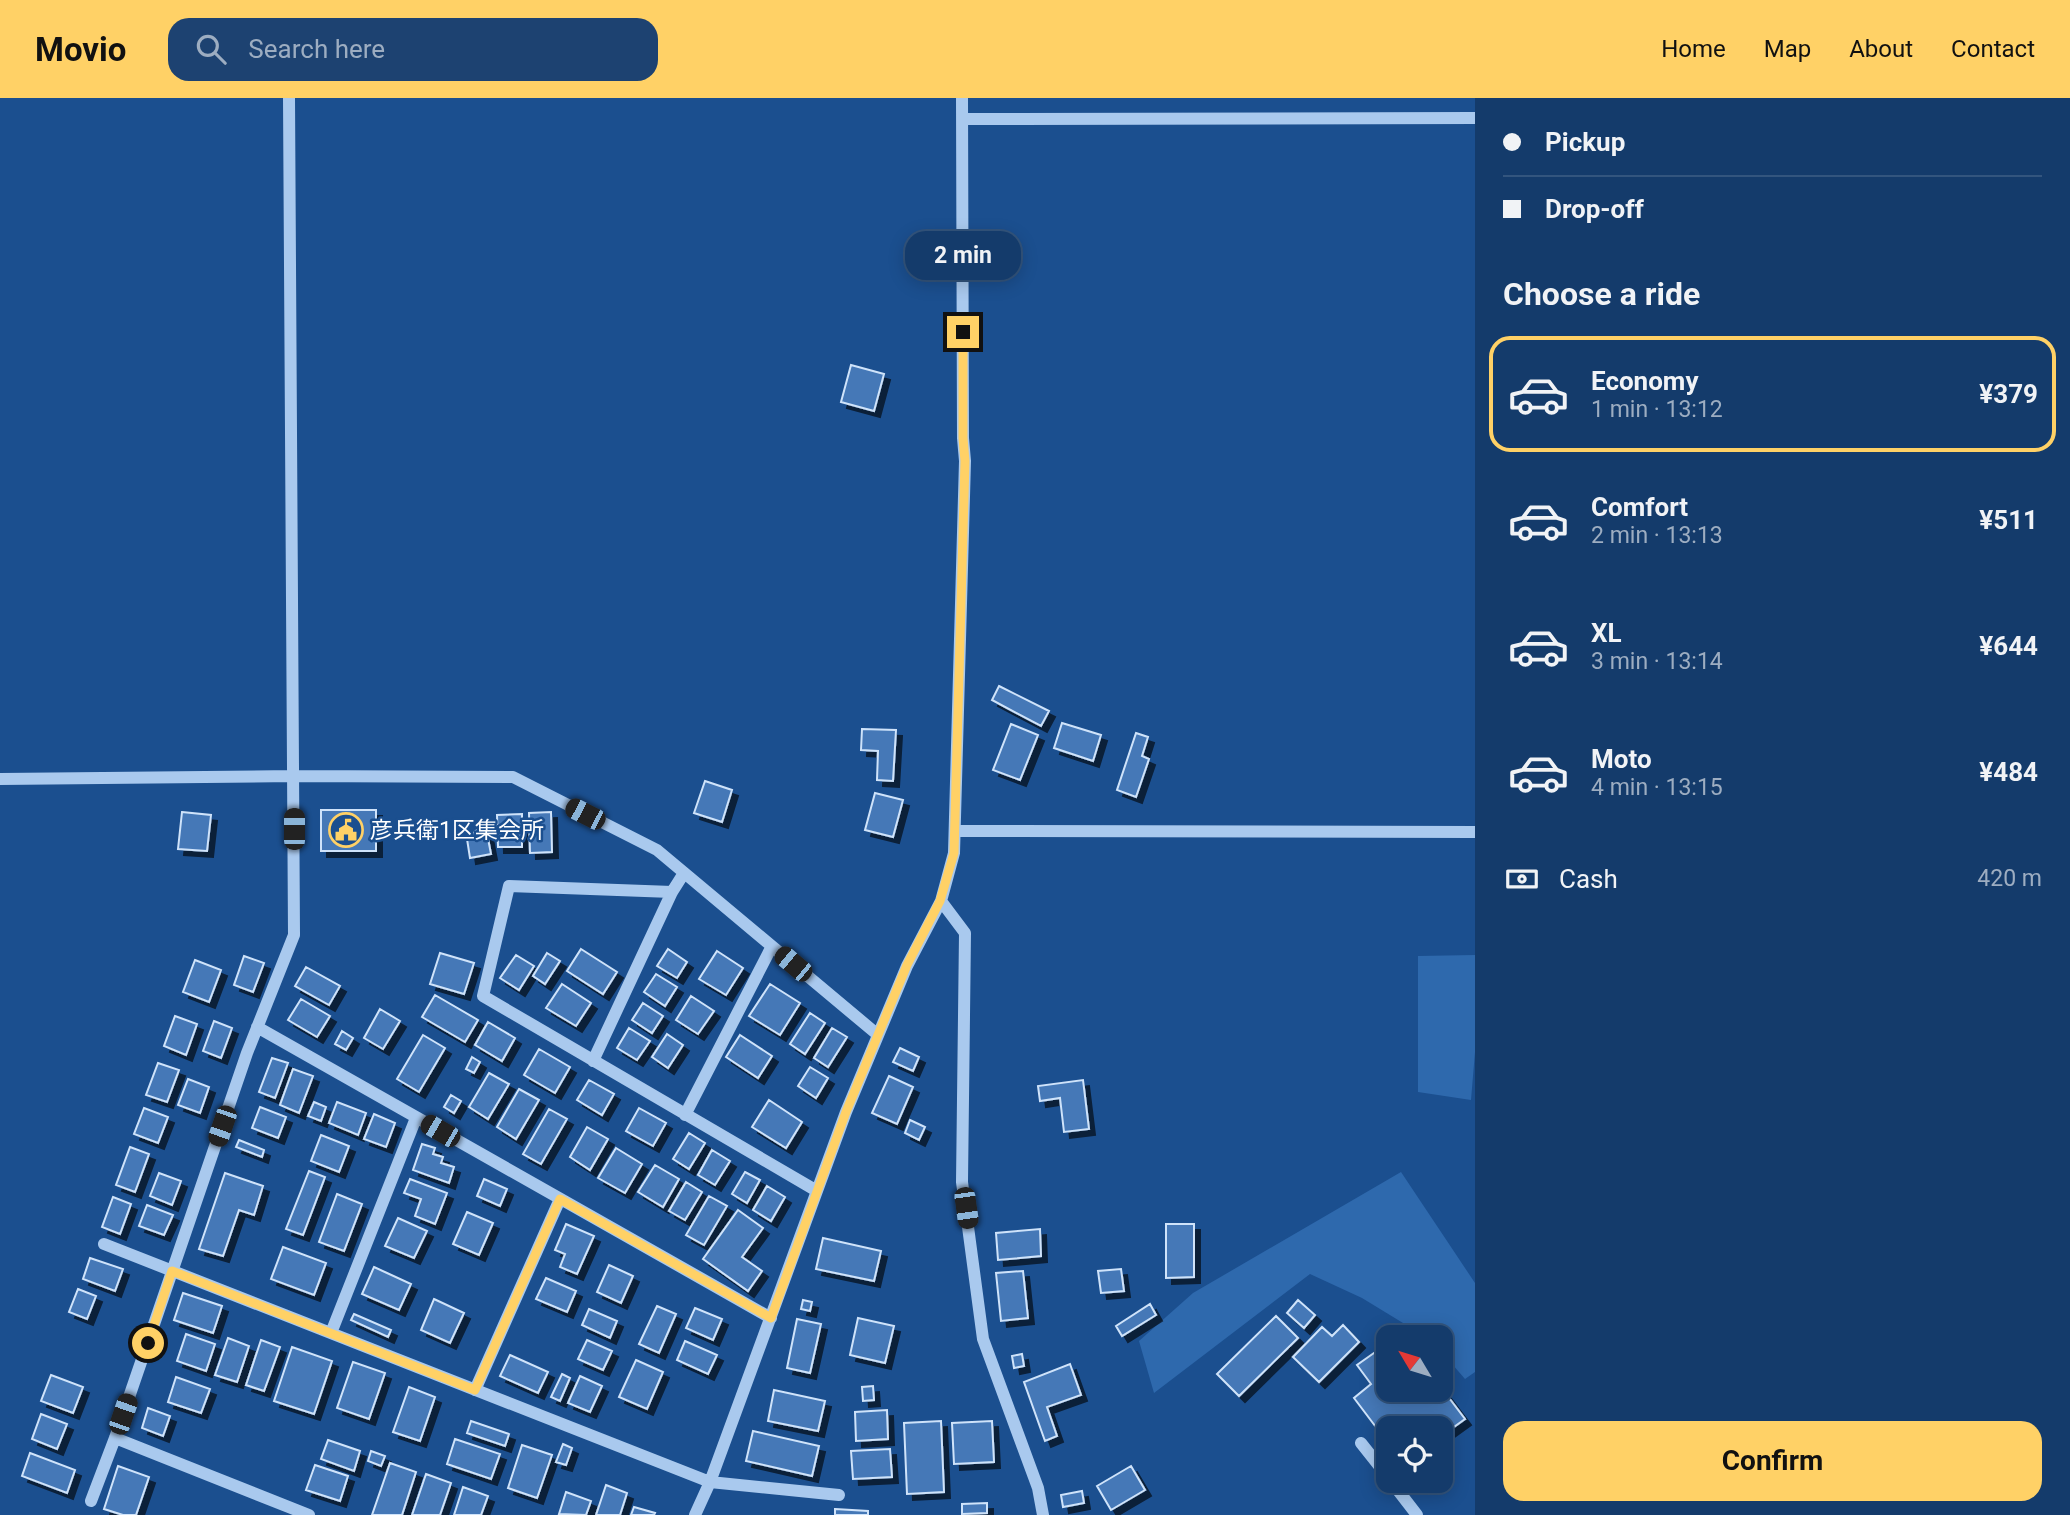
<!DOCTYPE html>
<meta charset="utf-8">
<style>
body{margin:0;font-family:Roboto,"Noto Sans JP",sans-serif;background:#1d4271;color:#f1f3f6;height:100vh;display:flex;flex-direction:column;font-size:26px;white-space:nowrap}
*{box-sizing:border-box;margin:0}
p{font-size:23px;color:#9dadc1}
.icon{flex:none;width:38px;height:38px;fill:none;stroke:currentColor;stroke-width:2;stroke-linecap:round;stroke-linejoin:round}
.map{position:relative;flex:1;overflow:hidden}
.drawer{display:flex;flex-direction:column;background:#143b6b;width:595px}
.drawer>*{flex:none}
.top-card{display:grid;align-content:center;height:154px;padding:0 28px;background:#143b6b}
.needle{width:46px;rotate:308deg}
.fabs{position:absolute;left:1376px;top:1227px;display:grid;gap:14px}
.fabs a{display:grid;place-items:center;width:77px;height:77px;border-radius:14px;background:#143b6b;box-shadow:0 4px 18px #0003,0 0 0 2px #33557e;font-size:35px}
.end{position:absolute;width:32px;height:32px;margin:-16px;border:9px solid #ffd166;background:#111;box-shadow:0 0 0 4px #111}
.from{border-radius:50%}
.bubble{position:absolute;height:49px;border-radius:21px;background:#143b6b;box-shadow:0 4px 18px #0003,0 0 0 2px #33557e;font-size:23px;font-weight:700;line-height:49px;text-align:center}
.car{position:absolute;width:21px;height:42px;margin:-21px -10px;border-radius:9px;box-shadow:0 0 5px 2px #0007;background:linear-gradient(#222 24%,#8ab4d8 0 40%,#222 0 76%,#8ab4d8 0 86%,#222 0)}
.top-card b{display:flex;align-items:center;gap:24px;height:66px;font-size:26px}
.top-card b+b{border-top:2px solid #33557e}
.top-card i{width:18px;height:18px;background:#f1f3f6}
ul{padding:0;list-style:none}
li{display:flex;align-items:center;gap:21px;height:116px;margin:0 14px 10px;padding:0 14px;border:4px solid transparent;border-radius:21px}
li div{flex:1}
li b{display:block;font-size:26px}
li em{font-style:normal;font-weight:700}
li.active{border-color:#ffd166}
li>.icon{width:63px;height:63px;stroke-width:1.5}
h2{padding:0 28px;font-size:32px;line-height:84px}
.pay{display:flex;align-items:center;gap:18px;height:77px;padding:0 28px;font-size:26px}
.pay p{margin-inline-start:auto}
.button{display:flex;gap:14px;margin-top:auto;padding:14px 28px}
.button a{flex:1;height:80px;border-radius:21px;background:#ffd166;color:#111;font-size:28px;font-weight:700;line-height:80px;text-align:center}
header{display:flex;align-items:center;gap:42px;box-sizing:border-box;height:98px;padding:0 35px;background:#ffd166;color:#111}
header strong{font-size:33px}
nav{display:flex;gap:38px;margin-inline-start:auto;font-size:24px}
.search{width:490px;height:63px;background:#1d4271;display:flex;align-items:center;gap:18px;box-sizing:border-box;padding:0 24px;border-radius:21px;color:#9dadc1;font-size:26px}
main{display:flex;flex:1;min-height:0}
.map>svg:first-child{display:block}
.green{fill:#2e69ad}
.building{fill:#4478b7;stroke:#cfe3fa;stroke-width:2;filter:url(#shadow)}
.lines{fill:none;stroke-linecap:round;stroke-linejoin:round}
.minor{stroke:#a9c9ee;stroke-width:12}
.route{stroke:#ffd166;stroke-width:9}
.labels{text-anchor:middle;stroke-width:5;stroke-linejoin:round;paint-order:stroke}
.poi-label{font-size:23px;fill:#fff;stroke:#1b4f8f;text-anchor:start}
</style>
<header>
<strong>Movio</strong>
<div class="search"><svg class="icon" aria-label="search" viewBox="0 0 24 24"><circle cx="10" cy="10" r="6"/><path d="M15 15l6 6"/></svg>Search here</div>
<nav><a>Home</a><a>Map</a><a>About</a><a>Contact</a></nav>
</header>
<main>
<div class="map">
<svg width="1475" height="1417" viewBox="0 0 1475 1417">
<defs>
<filter id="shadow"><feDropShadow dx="6" dy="6" stdDeviation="0" flood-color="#0009"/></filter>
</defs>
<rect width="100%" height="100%" fill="#1b4f8f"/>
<path class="green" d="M1475,857V954L1471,1002L1418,994V858Z
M1401,1074L1475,1185V1274L1465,1281L1440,1252V1239H1426L1362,1200L1310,1176L1154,1295L1139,1243L1193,1195Z"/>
<path class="building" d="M851,267L884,276L874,313L841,304Z
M999,588L1049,613L1041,628L992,602Z
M1062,625L1101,637L1093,663L1054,650Z
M1011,626L1038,637L1020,682L993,672Z
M862,631L896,632L893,683L877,682L878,653L861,652Z
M1136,635L1148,639L1142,658L1149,661L1136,699L1117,692Z
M705,683L732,692L722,724L694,715Z
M875,695L903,702L893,739L865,732Z
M321,712H376V753H321Z
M182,714L211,717L207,753L178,751Z
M551,714L552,754L530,755L529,715Z
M522,716V749H498L497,717Z
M485,725L491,756L470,760L467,741Z
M581,851L617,874L603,896L567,873Z
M668,851L687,864L677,880L657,868Z
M717,853L743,870L726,897L699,881Z
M440,855L474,865L464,896L430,886Z
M547,855L560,863L545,886L533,878Z
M516,857L534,868L519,892L500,880Z
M244,858L264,865L253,894L234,887Z
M195,862L221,872L209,904L183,894Z
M306,869L340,888L329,907L295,888Z
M656,876L677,889L665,908L644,894Z
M562,886L591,905L576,928L546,910Z
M770,886L800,905L780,937L749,918Z
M435,897L478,922L465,944L422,919Z
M691,898L714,913L698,936L676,922Z
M301,901L330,918L317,939L288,922Z
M643,905L663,918L652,935L632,922Z
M380,911L400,923L383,951L364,940Z
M810,915L825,925L805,956L790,946Z
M175,918L197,926L186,957L164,948Z
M214,923L232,930L221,960L203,953Z
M488,924L515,940L502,963L475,947Z
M629,930L650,943L637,962L617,950Z
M832,930L847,939L828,969L814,960Z
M342,933L353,940L346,952L335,946Z
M667,936L683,947L668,970L652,959Z
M423,937L445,950L419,994L397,981Z
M740,937L772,958L758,980L726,959Z
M900,950L919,959L913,973L893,964Z
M539,951L570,969L555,995L524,977Z
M472,959L480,964L474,975L466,971Z
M272,960L288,965L275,1000L259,994Z
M158,965L179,972L167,1004L146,997Z
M810,969L828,980L816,1000L798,988Z
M293,971L313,978L299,1015L280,1007Z
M489,975L509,986L488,1021L469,1009Z
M889,978L913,989L897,1026L872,1015Z
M188,981L209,989L200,1015L178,1007Z
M589,982L614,996L602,1017L577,1002Z
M1083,982L1089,1031L1064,1034L1060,1000L1040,1003L1038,988Z
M519,991L539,1002L516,1041L497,1029Z
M451,997L461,1003L454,1015L444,1009Z
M769,1002L802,1024L786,1050L752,1029Z
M314,1004L326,1009L321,1023L308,1018Z
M337,1004L366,1015L358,1037L329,1025Z
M260,1009L286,1019L278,1040L252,1030Z
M144,1010L168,1019L158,1045L134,1036Z
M639,1010L666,1025L653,1048L626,1033Z
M549,1011L567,1021L541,1066L523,1056Z
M374,1016L395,1025L386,1049L364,1041Z
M910,1022L925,1029L919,1042L905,1035Z
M587,1029L608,1041L590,1072L570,1059Z
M689,1035L705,1045L689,1071L673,1061Z
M321,1037L349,1048L339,1074L311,1063Z
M239,1042L264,1052L262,1059L236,1049Z
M422,1046L435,1050L433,1056L443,1059L441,1065L454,1069L449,1085L413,1072Z
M130,1049L149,1056L135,1094L116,1087Z
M616,1050L642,1066L625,1095L598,1080Z
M712,1052L730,1063L715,1087L698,1077Z
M655,1067L679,1081L663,1109L638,1094Z
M309,1073L325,1079L303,1137L286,1131Z
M745,1074L760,1082L747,1105L732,1096Z
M159,1075L181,1083L172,1107L150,1098Z
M225,1075L263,1088L254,1117L239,1112L223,1158L199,1151Z
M410,1081L447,1095L435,1126L415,1118L421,1101L404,1095Z
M484,1081L507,1091L500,1108L477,1098Z
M686,1084L702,1094L685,1122L669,1113Z
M767,1088L785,1099L771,1123L753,1112Z
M337,1096L362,1106L344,1153L319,1144Z
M709,1098L727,1108L704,1147L686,1137Z
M113,1099L131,1106L120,1136L102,1129Z
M147,1107L173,1117L164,1137L139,1128Z
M738,1112L763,1130L742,1159L762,1173L748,1193L703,1161Z
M467,1114L493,1125L479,1157L453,1146Z
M398,1120L427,1133L414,1160L385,1148Z
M566,1126L594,1138L577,1176L560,1169L565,1156L555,1152Z
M1166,1126H1194V1179L1166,1180Z
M1040,1131L1041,1158L998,1162L996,1135Z
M823,1140L881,1153L874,1183L816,1171Z
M283,1149L326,1165L314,1197L271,1181Z
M90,1160L123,1171L115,1193L83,1181Z
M609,1167L633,1178L621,1205L597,1194Z
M374,1169L411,1186L399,1212L362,1196Z
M1121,1171L1124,1193L1101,1195L1098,1173Z
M1023,1173L1028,1220L1001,1223L996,1175Z
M546,1180L576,1193L567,1214L536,1201Z
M78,1191L96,1198L87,1221L69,1214Z
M183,1195L222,1208L213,1235L174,1222Z
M434,1201L464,1215L450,1245L421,1232Z
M803,1202L812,1204L810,1213L801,1211Z
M1298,1202L1315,1217L1304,1230L1287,1215Z
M1150,1206L1156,1217L1122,1238L1116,1228Z
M657,1208L676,1216L659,1255L639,1246Z
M695,1210L722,1221L713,1242L686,1230Z
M589,1211L617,1223L610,1240L582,1227Z
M354,1216L391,1232L388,1239L351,1222Z
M1276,1218L1298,1240L1239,1298L1217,1276Z
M858,1220L894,1228L885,1265L850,1257Z
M797,1221L821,1226L810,1275L787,1270Z
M1343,1227L1359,1244L1319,1284L1293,1259L1322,1229L1332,1238Z
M186,1236L215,1246L206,1273L177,1263Z
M228,1240L249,1248L237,1284L215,1277Z
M261,1242L280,1249L264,1293L246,1287Z
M587,1242L612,1253L603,1272L578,1261Z
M685,1243L717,1257L708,1276L677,1262Z
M292,1249L332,1263L314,1316L274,1303Z
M1381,1250L1388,1258V1292H1440V1288L1465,1321L1440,1339V1330H1388V1345L1354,1300L1371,1286L1357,1267Z
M1022,1256L1024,1268L1014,1270L1012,1258Z
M510,1257L548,1274L538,1295L500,1278Z
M636,1262L663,1274L647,1311L619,1299Z
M353,1264L385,1275L369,1321L337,1310Z
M1070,1266L1081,1297L1047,1309L1057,1338L1045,1343L1024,1284Z
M562,1276L570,1280L560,1303L551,1299Z
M51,1277L83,1289L73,1315L41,1303Z
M580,1278L602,1288L590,1314L568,1305Z
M176,1279L210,1291L201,1315L168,1304Z
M873,1288L874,1302L863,1303L862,1289Z
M409,1289L435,1299L420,1343L393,1334Z
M774,1292L825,1303L818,1333L768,1323Z
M148,1310L170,1318L163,1338L142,1330Z
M887,1312L888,1341L856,1343L855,1314Z
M41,1316L67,1326L57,1351L32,1341Z
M471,1323L509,1336L505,1348L467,1335Z
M941,1323L944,1394L907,1396L904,1325Z
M992,1323L994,1364L954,1366L952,1325Z
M753,1333L819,1348L812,1378L746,1363Z
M455,1341L500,1356L491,1381L447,1366Z
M328,1342L360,1353L354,1373L321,1361Z
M563,1346L572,1350L566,1367L556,1364Z
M522,1347L552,1357L537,1400L508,1390Z
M890,1351L892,1379L853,1381L851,1353Z
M371,1353L385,1358L381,1368L368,1363Z
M30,1355L75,1372L67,1395L22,1378Z
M390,1365L416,1374L402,1417H372Z
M315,1367L348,1378L340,1403L306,1392Z
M118,1368L149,1379L136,1417H123L104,1411Z
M1131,1368L1145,1392L1111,1412L1097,1388Z
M426,1376L451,1385L440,1417H412Z
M606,1387L627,1395L620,1417H596Z
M463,1389L488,1398L481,1417H454Z
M1082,1393L1084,1405L1063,1409L1061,1397Z
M566,1394L591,1403L586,1417L559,1416Z
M987,1405V1415L962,1416V1406Z
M634,1409L655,1415L654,1417H631Z
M835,1411L868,1413V1417H835Z"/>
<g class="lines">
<path class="minor" d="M963,21L1475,20
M0,681L294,678L513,679L657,752L878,937
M955,733L1475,734
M672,794L509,788L483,898L817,1093
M941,803L965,835L962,1084L983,1241L1038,1390L1043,1417
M257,929L771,1220
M593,963L672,794L684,775
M685,1017L772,848
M104,1146L710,1384L839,1397
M331,1235L416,1020
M475,1292L560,1101
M115,1340L309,1417
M1361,1345L1388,1379
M1390,1382L1417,1417
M91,1403L115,1340L247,955L294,837L289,0
M695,1417L710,1384L846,1014L907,868L941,803L954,755L965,363L963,340L962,0"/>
</g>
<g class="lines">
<path class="route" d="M148,1245L172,1173L475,1292L560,1101L771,1220L846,1014L907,867L940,803L954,755L965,363L963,340V234"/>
</g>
<defs>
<g id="civic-ring" transform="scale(1.75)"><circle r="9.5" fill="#1b4f8f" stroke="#ffd166" stroke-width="1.5"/><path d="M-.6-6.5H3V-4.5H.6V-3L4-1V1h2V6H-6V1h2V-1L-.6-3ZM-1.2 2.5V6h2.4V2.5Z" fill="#ffd166"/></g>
</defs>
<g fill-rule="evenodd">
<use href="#civic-ring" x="346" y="732"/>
</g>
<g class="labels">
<g class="poi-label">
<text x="370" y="740">彦兵衛1区集会所</text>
</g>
</g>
</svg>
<div class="fabs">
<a><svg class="needle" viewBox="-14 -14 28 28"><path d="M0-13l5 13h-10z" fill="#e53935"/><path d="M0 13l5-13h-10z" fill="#9dadc1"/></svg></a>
<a><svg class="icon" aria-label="locate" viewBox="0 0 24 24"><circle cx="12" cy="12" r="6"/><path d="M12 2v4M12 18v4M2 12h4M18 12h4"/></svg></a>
</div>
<i class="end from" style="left:148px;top:1245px"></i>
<i class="end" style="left:963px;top:234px"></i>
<div class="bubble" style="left:905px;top:133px;width:116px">2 min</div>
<i class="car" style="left:585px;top:716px;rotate:297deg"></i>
<i class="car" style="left:294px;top:731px;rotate:0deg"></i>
<i class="car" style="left:793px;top:866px;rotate:310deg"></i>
<i class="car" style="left:222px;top:1028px;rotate:199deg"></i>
<i class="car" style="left:440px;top:1033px;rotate:300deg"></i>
<i class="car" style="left:966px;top:1110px;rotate:172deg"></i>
<i class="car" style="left:123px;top:1316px;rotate:19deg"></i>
</div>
<section class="drawer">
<div class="top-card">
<b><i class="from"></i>Pickup</b>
<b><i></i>Drop-off</b>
</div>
<h2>Choose a ride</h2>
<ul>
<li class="active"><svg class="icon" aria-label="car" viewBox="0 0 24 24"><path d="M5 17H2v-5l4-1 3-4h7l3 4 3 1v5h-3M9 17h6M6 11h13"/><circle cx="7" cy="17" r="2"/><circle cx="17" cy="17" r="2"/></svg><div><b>Economy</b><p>1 min · 13:12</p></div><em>¥379</em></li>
<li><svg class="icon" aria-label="car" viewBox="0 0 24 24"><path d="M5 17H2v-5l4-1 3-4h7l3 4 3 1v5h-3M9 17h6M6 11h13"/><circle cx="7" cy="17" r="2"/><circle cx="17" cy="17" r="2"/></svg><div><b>Comfort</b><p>2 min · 13:13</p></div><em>¥511</em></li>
<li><svg class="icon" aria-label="car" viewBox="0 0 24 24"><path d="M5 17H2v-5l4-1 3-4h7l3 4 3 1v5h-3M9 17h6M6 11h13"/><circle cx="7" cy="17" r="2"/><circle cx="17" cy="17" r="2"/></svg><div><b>XL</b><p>3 min · 13:14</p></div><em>¥644</em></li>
<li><svg class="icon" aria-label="car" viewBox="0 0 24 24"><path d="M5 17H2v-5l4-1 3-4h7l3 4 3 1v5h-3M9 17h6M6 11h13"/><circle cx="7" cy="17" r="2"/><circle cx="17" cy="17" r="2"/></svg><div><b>Moto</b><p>4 min · 13:15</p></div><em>¥484</em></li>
</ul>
<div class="pay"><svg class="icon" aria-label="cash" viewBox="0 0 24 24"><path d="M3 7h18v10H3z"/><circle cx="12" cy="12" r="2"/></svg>Cash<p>420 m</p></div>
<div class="button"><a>Confirm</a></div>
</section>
</main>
